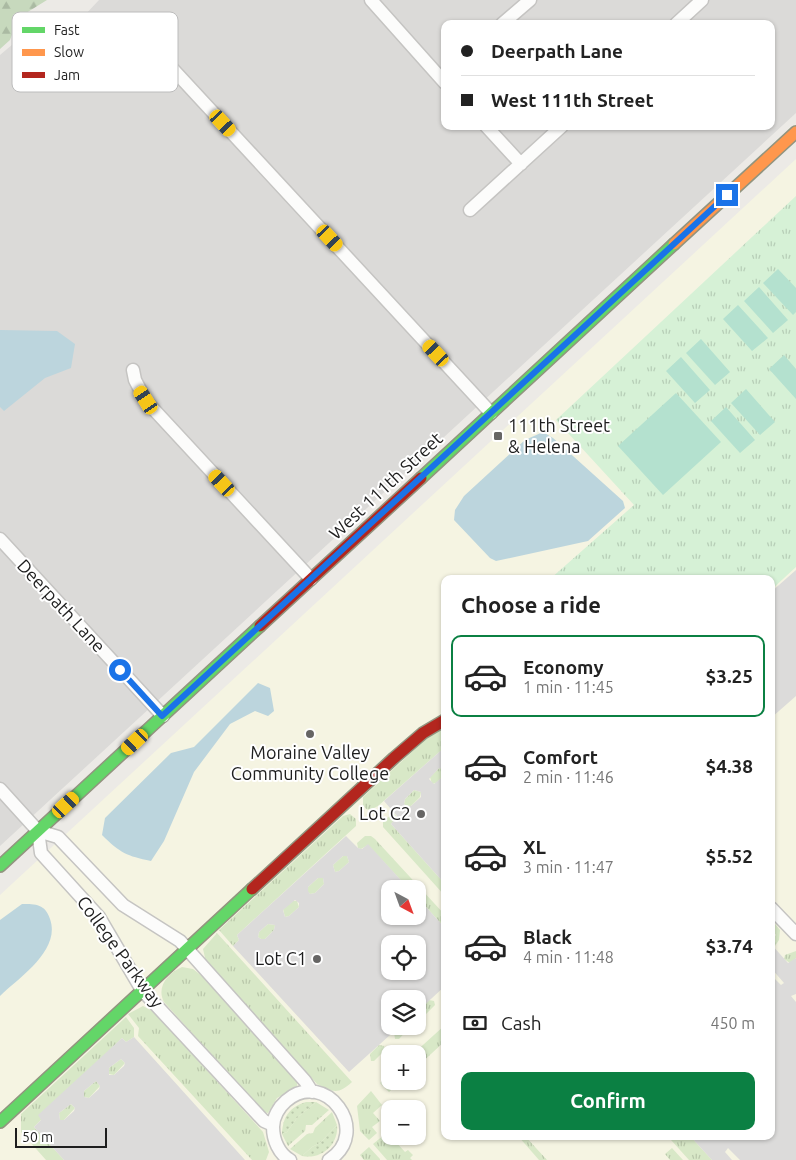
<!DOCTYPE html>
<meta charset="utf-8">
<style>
body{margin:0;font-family:Ubuntu,sans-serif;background:#f6f6f6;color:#222;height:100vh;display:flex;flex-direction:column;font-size:19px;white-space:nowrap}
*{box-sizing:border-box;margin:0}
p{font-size:16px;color:#767676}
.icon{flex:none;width:28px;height:28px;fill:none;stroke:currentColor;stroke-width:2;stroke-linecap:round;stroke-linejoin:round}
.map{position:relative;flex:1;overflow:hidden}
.panel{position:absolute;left:441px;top:575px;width:334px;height:565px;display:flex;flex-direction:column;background:#fff;border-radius:10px;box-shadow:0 1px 4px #0004}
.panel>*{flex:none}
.top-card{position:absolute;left:441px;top:20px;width:334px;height:110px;border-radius:10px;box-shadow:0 1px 4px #0004;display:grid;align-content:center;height:110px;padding:0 20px;background:#fff}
.needle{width:32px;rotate:139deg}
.fabs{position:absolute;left:381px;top:880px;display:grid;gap:10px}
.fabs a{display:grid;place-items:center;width:45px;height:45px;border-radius:10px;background:#fff;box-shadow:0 1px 4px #0004;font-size:25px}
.scale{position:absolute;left:15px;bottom:12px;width:92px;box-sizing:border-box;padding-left:5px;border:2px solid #1e1e1e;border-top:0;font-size:14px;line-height:18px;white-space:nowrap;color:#1e1e1e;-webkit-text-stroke:4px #fff;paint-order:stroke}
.end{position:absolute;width:22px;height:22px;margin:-11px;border:6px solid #1a73e8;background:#fff;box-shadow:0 0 0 2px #fff}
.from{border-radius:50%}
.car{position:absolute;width:15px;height:30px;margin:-15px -8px;border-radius:6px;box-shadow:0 0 4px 1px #0007;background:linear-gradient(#f5c518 24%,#345 0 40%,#f5c518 0 76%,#345 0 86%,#f5c518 0)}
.top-card b{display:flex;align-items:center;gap:18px;height:48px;font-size:19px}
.top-card b+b{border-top:1px solid #e0e0e0}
.top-card i{width:12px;height:12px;background:#222}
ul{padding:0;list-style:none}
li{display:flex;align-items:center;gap:15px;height:82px;margin:0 10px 8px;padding:0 10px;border:2px solid transparent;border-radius:10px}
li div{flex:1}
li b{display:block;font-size:19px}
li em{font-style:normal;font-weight:600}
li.on{border-color:#0b8043}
li>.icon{width:45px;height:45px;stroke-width:1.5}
h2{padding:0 20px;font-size:22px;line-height:60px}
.pay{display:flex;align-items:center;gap:12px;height:55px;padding:0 20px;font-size:19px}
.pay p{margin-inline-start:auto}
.action{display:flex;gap:10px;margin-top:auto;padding:10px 20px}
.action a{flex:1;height:58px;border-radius:10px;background:#0b8043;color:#fff;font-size:20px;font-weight:600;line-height:58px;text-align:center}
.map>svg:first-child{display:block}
.residential{fill:#dbdad8;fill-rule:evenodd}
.education{fill:#f5f4e2;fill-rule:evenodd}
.grass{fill:url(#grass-tufts)}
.forest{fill:url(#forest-firs)}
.park{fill:url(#park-tufts)}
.garden{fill:url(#garden-dots)}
.pitch{fill:#b4e1cf}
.parking{fill:#dcdbda;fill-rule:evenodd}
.water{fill:#bcd5dd}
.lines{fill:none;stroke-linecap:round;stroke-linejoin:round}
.street-casing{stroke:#c5c4c2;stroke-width:15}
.fast-casing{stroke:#92947f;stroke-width:14}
.slow-casing{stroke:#92947f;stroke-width:14}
.jam-casing{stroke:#92947f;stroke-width:14}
.street{stroke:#fcfcfb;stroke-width:12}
.fast{stroke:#63d668;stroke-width:11}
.slow{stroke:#ff974d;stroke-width:11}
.jam{stroke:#b3261e;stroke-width:11}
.route{stroke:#1a73e8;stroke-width:6}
.poi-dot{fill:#666564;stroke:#fff;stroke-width:2}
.labels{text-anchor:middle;stroke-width:4;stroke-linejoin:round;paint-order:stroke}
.poi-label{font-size:18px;fill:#1e1e1e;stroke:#fff;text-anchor:end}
.street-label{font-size:18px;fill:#1e1e1e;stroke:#fff}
.key{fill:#fff;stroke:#bcbcbc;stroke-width:1}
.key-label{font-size:14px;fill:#1e1e1e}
</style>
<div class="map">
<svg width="796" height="1160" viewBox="0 0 796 1160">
<defs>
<pattern id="grass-tufts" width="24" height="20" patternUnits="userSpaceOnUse" patternTransform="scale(1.25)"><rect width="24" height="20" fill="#d8e8c7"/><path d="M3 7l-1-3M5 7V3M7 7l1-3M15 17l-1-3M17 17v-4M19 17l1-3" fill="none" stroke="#b9c7aa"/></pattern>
<pattern id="forest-firs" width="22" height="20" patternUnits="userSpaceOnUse" patternTransform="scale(1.25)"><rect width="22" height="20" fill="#c7d9bd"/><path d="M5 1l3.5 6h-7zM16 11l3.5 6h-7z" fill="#aabaa2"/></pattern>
<pattern id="park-tufts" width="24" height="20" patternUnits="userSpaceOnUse" patternTransform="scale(1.25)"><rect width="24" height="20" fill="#d6f1d6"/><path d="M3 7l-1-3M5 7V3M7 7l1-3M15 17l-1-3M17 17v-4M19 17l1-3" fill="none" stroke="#b7ceb7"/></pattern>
<pattern id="garden-dots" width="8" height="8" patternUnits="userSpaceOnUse" patternTransform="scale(1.25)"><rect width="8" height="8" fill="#d8e8c7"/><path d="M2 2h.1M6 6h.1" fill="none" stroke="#b9c7aa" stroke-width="1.8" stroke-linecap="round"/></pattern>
</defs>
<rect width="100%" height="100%" fill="#eceae6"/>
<path class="residential" d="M99,0H796V113L0,846V55L13,44L82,18ZM445,24H771V126H445Z"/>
<path class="education" d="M796,159V1160H0V895ZM445,579H771V1136H445ZM390,889H418V916H390ZM390,944H418V971H390ZM390,999H418V1026H390ZM390,1054H418V1081H390ZM390,1109H418V1136H390Z"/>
<path class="grass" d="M445,727V747L378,806L370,810L366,809L363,805V797L426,739Z
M439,768L445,769V775L436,783L432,784L430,777Z
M414,790L421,792L420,797L411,806H407L404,804L405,799Z
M394,813L397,818L391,824L445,884V896L383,827V821Z
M350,814L356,819V826L237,935L239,940L233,946L219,930L343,816Z
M365,836H371L375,839L445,915V928L418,898V889H409L368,845L361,849L358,848L357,843Z
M343,856H347L349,862L339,871L335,872L333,865Z
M318,878H323L324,884L315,893L310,894L308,892V887Z
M293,901H297L299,907L289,916L285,917L283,909Z
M771,919L780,930L779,940L775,946L771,944V940L776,935L771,929Z
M268,924L275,925L274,930L265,939H261L258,937L259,932Z
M217,933L352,1082C338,1095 333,1092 317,1084L206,962L203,949Z
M796,951V958L790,963L784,959L785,955Z
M182,967L193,969L202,976L297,1082V1087L277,1098L268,1113L263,1112L164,1002C156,987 168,973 182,967Z
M429,1000L434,1001L435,1005L424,1016H420L419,1009Z
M143,1006L154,1012L263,1132L269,1152L266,1160H252L138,1036L139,1028L128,1014Z
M126,1017L134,1028V1037L126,1042L122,1038L34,1127L64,1160H46L21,1132V1114Z
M445,1025V1041L418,1066V1054H413Z
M400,1026H411L399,1039H395L394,1032Z
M379,1045L384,1046L385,1050L374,1061H371L370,1054Z
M121,1059L125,1063L114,1075L109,1074V1068Z
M390,1074V1081H401L389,1092L380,1083Z
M96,1081L100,1086L89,1098L84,1097V1091Z
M371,1091L382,1105L373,1113L380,1121L372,1127L377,1133L369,1140L360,1131L357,1106Z
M316,1102L329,1110L312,1125H306L305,1131L288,1146L282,1134L287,1132L297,1118Z
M71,1104L75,1108L64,1120H60L59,1113Z
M332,1112L337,1125L320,1143L312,1147L302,1156L290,1149L307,1134L313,1133L315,1128Z
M390,1130V1136H396L399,1140L396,1142L405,1152L408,1150L413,1155L410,1158L412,1160H387L373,1144Z
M518,1136H525L547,1160H539Z
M676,1136H690L712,1160H689L671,1140Z
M369,1147L380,1159V1160H364L360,1155Z
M672,1148L683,1160H670L665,1154Z"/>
<path class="forest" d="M0,0H47L18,18L10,40L0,49Z"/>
<path class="park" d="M796,196V567L771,590V579H550L634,505L556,420Z"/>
<path class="garden" d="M306,1102H316L297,1118L287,1132L282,1134C283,1116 290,1107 306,1102Z
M337,1125C339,1144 322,1160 302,1156L312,1147L320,1143Z"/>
<path class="pitch" d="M778,269L796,288V312L793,315L763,283Z
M759,287L788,320L773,333L744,301Z
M738,305L768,338L752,351L723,319Z
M701,339L730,372L715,385L686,353Z
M784,355L796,369V399L769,369Z
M681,357L710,390L695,403L666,371Z
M746,389L775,422L760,435L731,403Z
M676,393L721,442L663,495L618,446Z
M726,407L755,440L740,453L711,421Z"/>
<path class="parking" d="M796,570V696L771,718V592Z
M445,747V769L439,768L429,779L434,784L445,775V884L391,824L397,816L384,801ZM414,790L421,792V797L411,806H407L404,804L405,799Z
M346,836L358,848L362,849L368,844L409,889H390V916H418V898L445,928V986L418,1011V999H390V1026H400L349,1072L233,946L239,940L237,935ZM343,856H347L349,862L339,871L335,872L333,865ZM318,878H323L324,884L315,893L310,894L308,891V887ZM295,900L299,903V907L289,916L285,917L283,910ZM268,924L275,925L274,930L265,939H261L258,937L259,932ZM390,944H418V971H390Z
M771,944L788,963L796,958V994L791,996L796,1002V1160H740L728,1148L725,1152L732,1160H712L690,1136H711L715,1140L718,1136H771V975L781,985L784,983L771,968Z
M134,1037L245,1160H64L34,1127L41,1120L38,1115L122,1038L126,1042ZM121,1059L125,1063L124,1066L114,1075H109V1068ZM96,1081L100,1086L99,1089L89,1098L84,1097V1091ZM71,1104L75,1108L74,1111L64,1120H60L59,1113Z"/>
<path class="water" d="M0,330L57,331L75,344L71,368L45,378L4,411L0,407Z
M543,432L553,438L623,501L625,508L588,541L496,561L490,558L454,520L455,510L464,496L525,440Z
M258,683L270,688L274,711L268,716L255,711L230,724L194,772L164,841L151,861C127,856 120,853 102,835L105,818L171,753L194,747Z
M22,904C36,904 45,904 50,919C61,950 20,977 0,996V920Z"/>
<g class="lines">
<g class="street-casing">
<path id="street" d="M371,0L445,83
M502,24L530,0
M676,24L702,0
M170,66L491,413
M486,126L521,164
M470,210L562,126
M133,370L135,380L146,401L311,579
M0,539L163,716
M0,789L38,831
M38,831L58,837L123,905L180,941L305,1081L312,1092
M38,831L41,853L99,917L142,990L264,1121L273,1125
M771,908L796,934
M290,1160C279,1154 273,1140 273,1127C273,1117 279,1107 286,1101C325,1067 373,1132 329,1160"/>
</g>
<g class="fast-casing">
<path id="fast" d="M421,478L674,244
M0,866L260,626
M0,1122L252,889"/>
</g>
<g class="slow-casing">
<path id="slow" d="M674,244L796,132"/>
</g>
<g class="jam-casing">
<path id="jam" d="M260,626L421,478
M252,889L394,758L423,733L445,720"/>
</g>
<use href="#street" class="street"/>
<use href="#fast" class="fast"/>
<use href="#slow" class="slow"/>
<use href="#jam" class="jam"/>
</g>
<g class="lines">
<path class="route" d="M120,670L162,716L727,195"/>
</g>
<g class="poi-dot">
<rect x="493" y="431" width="10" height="10" rx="2.5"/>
<circle cx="310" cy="734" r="5"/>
<circle cx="421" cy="814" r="5"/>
<circle cx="317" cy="959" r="5"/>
</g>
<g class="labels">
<g class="poi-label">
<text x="508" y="432" text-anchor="start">111th Street<tspan x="508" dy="21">&amp; Helena</tspan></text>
<text x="310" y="759" text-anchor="middle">Moraine Valley<tspan x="310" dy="21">Community College</tspan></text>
<text x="411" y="820">Lot C2</text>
<text x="307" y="965">Lot C1</text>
</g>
<g class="street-label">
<text transform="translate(386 486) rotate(-43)" y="6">West 111th Street</text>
<text transform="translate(61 606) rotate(47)" y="6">Deerpath Lane</text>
<text transform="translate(120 952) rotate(54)" y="6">College Parkway</text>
</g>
</g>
<rect x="12" y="12" width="166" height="80" rx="8" class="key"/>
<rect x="22" y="27" width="23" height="6" fill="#63d668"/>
<rect x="22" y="49" width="23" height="7" fill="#ff974d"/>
<rect x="22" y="72" width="23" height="6" fill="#b3261e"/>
<g class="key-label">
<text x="54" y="35">Fast</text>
<text x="54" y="57">Slow</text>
<text x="54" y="80">Jam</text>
</g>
</svg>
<div class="fabs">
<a><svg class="needle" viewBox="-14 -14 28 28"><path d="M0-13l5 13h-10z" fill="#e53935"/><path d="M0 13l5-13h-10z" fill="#767676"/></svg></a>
<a><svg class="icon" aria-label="locate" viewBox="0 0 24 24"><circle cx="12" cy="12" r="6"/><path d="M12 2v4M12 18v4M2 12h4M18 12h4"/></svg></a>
<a><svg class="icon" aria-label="layers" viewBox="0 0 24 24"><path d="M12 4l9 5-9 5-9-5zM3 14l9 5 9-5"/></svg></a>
<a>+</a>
<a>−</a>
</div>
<div class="scale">50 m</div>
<i class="end from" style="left:120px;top:670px"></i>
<i class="end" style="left:727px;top:195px"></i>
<i class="car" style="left:223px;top:123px;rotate:137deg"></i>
<i class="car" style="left:330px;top:238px;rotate:137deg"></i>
<i class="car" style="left:436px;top:353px;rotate:317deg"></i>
<i class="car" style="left:146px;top:400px;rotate:327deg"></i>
<i class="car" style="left:222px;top:483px;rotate:317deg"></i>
<i class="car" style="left:135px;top:742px;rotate:227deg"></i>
<i class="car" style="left:66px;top:805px;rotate:47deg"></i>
<div class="top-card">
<b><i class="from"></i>Deerpath Lane</b>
<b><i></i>West 111th Street</b>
</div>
<section class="panel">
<h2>Choose a ride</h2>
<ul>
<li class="on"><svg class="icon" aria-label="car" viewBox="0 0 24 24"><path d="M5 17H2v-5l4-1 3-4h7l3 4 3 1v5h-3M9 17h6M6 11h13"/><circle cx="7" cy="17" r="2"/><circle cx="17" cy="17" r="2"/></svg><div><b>Economy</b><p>1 min · 11:45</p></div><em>$3.25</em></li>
<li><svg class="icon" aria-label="car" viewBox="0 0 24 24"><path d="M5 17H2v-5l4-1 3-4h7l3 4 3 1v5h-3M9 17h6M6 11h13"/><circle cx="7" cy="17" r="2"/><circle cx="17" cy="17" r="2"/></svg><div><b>Comfort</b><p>2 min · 11:46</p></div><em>$4.38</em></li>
<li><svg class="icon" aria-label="car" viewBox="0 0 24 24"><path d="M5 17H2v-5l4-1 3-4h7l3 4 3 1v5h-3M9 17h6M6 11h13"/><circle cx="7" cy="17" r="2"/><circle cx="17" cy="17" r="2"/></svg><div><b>XL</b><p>3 min · 11:47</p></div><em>$5.52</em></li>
<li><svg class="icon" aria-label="car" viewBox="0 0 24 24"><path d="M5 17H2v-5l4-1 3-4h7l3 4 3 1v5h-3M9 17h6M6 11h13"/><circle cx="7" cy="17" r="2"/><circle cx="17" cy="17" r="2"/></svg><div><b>Black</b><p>4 min · 11:48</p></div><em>$3.74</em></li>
</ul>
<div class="pay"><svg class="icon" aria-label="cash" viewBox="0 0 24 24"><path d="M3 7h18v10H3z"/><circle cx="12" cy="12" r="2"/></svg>Cash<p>450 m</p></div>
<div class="action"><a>Confirm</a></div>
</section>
</div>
